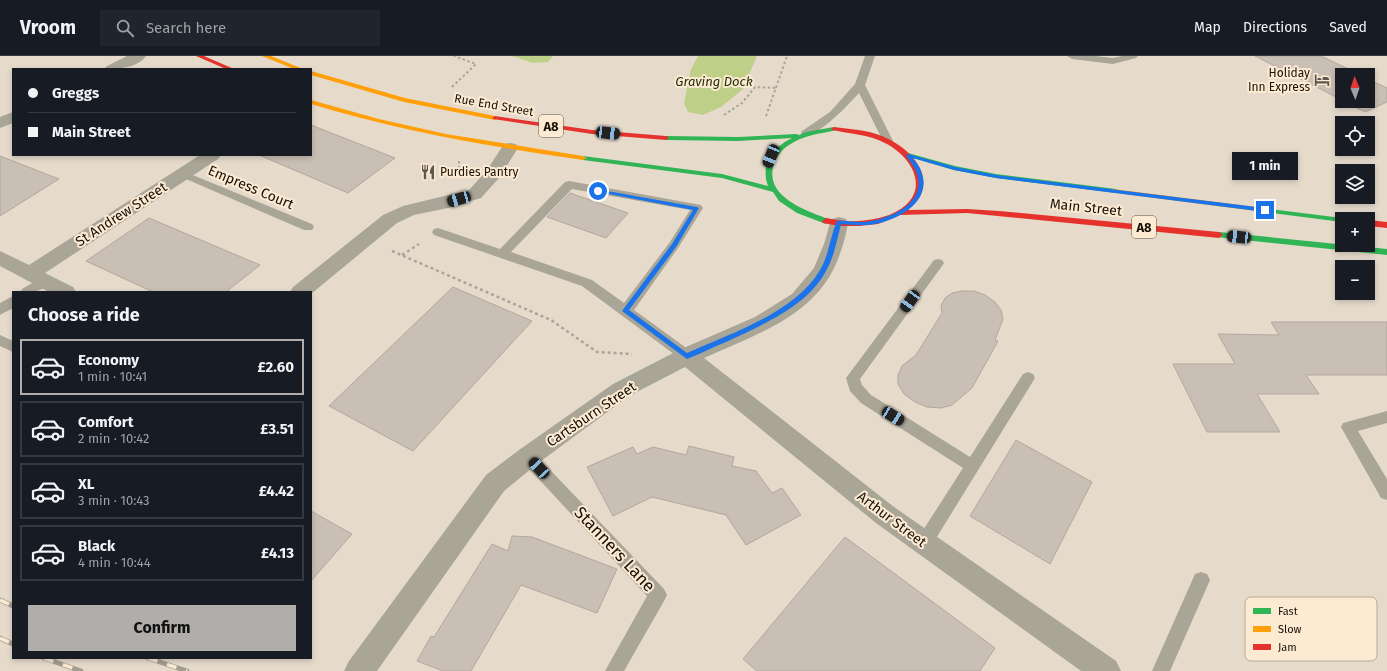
<!DOCTYPE html>
<meta charset="utf-8">
<style>
body{margin:0;font-family:"Fira Sans",sans-serif;background:#20242c;color:#f1f3f6;height:100vh;display:flex;flex-direction:column;font-size:15px;white-space:nowrap}
*{box-sizing:border-box;margin:0}
p{font-size:13px;color:#9ea1a6}
.icon{flex:none;width:22px;height:22px;fill:none;stroke:currentColor;stroke-width:2;stroke-linecap:round;stroke-linejoin:round}
.map{position:relative;flex:1;overflow:hidden}
.side{position:absolute;left:12px;top:235px;width:300px;height:368px;display:flex;flex-direction:column;background:#171b24;border-radius:0px;box-shadow:0 2px 6px #0003}
.side>*{flex:none}
.hud{position:absolute;left:12px;top:12px;width:300px;height:88px;border-radius:0px;box-shadow:0 2px 6px #0003;display:grid;align-content:center;height:88px;padding:0 16px;background:#171b24}
.needle{width:26px;rotate:358deg}
.controls{position:absolute;left:1335px;top:12px;display:grid;gap:8px}
.controls a{display:grid;place-items:center;width:40px;height:40px;border-radius:0px;background:#171b24;box-shadow:0 2px 6px #0003;font-size:20px}
.end{position:absolute;width:18px;height:18px;margin:-9px;border:5px solid #1a73e8;background:#fff;box-shadow:0 0 0 2px #fff}
.from{border-radius:50%}
.bubble{position:absolute;height:28px;border-radius:0px;background:#171b24;box-shadow:0 2px 6px #0003;font-size:13px;font-weight:700;line-height:28px;text-align:center}
.car{position:absolute;width:12px;height:24px;margin:-12px -6px;border-radius:5px;box-shadow:0 0 3px 1px #0007;background:linear-gradient(#222 24%,#8ab4d8 0 40%,#222 0 76%,#8ab4d8 0 86%,#222 0)}
.hud b{display:flex;align-items:center;gap:14px;height:38px;font-size:15px}
.hud b+b{border-top:1px solid #363941}
.hud i{width:10px;height:10px;background:#f1f3f6}
ul{padding:0;list-style:none}
li{display:flex;align-items:center;gap:12px;height:56px;margin:0 8px 6px;padding:0 8px;border:2px solid #363941;border-radius:0px}
li div{flex:1}
li b{display:block;font-size:15px}
li em{font-style:normal;font-weight:700}
li.current{border-color:#b0adaa}
li>.icon{width:36px;height:36px;stroke-width:1.5}
h2{padding:0 16px;font-size:18px;line-height:48px}
.action{display:flex;gap:8px;margin-top:auto;padding:8px 16px}
.action a{flex:1;height:46px;border-radius:0px;background:#b0adaa;color:#111;font-size:16px;font-weight:700;line-height:46px;text-align:center}
header{display:flex;align-items:center;gap:24px;box-sizing:border-box;height:56px;padding:0 20px;background:#171b24;border-bottom:1px solid #363941}
header strong{font-size:19px}
nav{display:flex;gap:22px;margin-inline-start:auto;font-size:14px}
.search{width:280px;height:36px;background:#20242c;display:flex;align-items:center;gap:10px;box-sizing:border-box;padding:0 14px;border-radius:0px;color:#9ea1a6;font-size:15px}
.map>svg:first-child{display:block}
.water{fill:#becf88}
.building{fill:#cabfb4;stroke:#b1a79c}
.lines{fill:none;stroke-linecap:round;stroke-linejoin:round}
.path-far1{stroke:#aaa599;stroke-width:2;stroke-dasharray:2.5 2.5;stroke-linecap:butt}
.path{stroke:#aaa599;stroke-width:2.5;stroke-dasharray:3 3;stroke-linecap:butt}
.lane{fill:#a9a597;fill-rule:evenodd}
.street{fill:#a9a597;fill-rule:evenodd}
.fast{fill:#30b455;fill-rule:evenodd}
.slow{fill:#ff9f0a;fill-rule:evenodd}
.jam{fill:#e5322d;fill-rule:evenodd}
.rail-casing{stroke:#a39e90;stroke-width:5}
.rail{stroke:#fcead3;stroke-width:3.5;stroke-dasharray:10;stroke-linecap:butt}
.route{fill:#1a73e8}
.labels{text-anchor:middle;stroke-width:4;stroke-linejoin:round;paint-order:stroke}
.far-poi-label{font-size:12px;fill:#181107;stroke:#fcead3;text-anchor:end}
.far-street-label{font-size:12px;fill:#181107;stroke:#fcead3}
.far-water-label{font-size:13px;font-style:italic;fill:#232e06;stroke:#fcead3}
.shield{fill:#fcead3;stroke:#5c5244;stroke-width:1}
.shield-label{font-size:13px;font-weight:bold;fill:#181107}
.street-label{font-size:14px;fill:#181107;stroke:#fcead3}
.near-street-label{font-size:17px;fill:#181107;stroke:#fcead3}
.key{fill:#fcead3;stroke:#b8a996;stroke-width:1}
.key-label{font-size:11px;fill:#181107}
</style>
<header>
<strong>Vroom</strong>
<div class="search"><svg class="icon" aria-label="search" viewBox="0 0 24 24"><circle cx="10" cy="10" r="6"/><path d="M15 15l6 6"/></svg>Search here</div>
<nav><a>Map</a><a>Directions</a><a>Saved</a></nav>
</header>
<div class="map">
<svg width="1387" height="615" viewBox="0 0 1387 615">
<rect width="100%" height="100%" fill="#e6dbcb"/>
<path class="water" d="M512,0H553L548,6L533,7Z
M698,0H757L743,33L721,51L703,59L688,56L684,47L691,13Z"/>
<path class="building" d="M1255,0H1321L1361,19H1342V44Z
M1368,23L1387,32V46L1365,56L1343,45H1368Z
M311,69L395,102L348,137L259,99H311Z
M0,100L59,123L0,160Z
M570,137L628,157L606,182L547,161Z
M149,162L260,209L226,236H153L86,205Z
M453,231L532,265L413,395L329,350Z
M962,235H974L985,239L995,246L1001,254L1003,263L995,284L998,285L972,332L952,349L941,352L927,351L915,346L904,338L898,328V319L902,310L916,299L942,257L941,250L945,242L952,237Z
M1271,266H1387V319H1306L1319,338H1257L1280,376H1207L1173,308H1235L1218,278L1279,279Z
M1016,384L1092,426L1050,508L970,460Z
M689,390L734,401L732,410L756,415L772,437L782,432L801,459L746,489L726,459L652,441L613,460L587,411L633,391L637,398L653,391L686,399Z
M311,455L352,478L311,525Z
M512,480L532,481L617,513L597,557L521,529L471,615H443L417,605L431,580L434,581L492,488L508,495Z
M845,481L995,592L980,615H757L743,603Z"/>
<g class="lines">
<path class="path-far1" d="M452,31L476,8L454,0
M724,59L742,47L755,31L776,32
M766,60L787,0
M459,105V118"/>
<path class="path" d="M392,195L551,264L597,296L632,298
M402,199L419,188"/>
<path class="lane" d="M865,0H875L865,29L893,85L892,87H884L859,37C849,48 817,83 802,79L801,77L802,75L830,56L855,28Z
M1067,0H1095L1113,2L1122,0H1138L1136,2L1113,8L1072,3Z
M183,115L312,168L314,171L312,174H304L179,120L177,118L179,116Z
M569,125L701,149L703,152L678,192L634,254L692,296L694,300L692,304L687,305L682,304L582,230L434,179L432,176L434,173L438,172L500,193L565,126ZM572,133L690,154L670,186L624,247L592,224L511,196Z
M938,203L942,204L944,207L942,210L860,323L862,329L871,339L970,401L1023,318L1028,316L1033,318L1035,322L930,492L924,495L918,492L916,487L918,482L963,412L861,347L850,335L846,322L934,204Z
M44,220L49,222L50,225C44,236 32,236 21,236L22,233Z
M13,240V252L0,259V247Z
M0,279L13,285V296L0,290Z
M1387,355V367L1358,375L1387,423V444L1381,442L1341,371L1343,367Z
M528,394L533,396L664,533L667,539L664,545L624,615H605L647,540L523,406L520,401L523,396Z
M1201,516L1207,518L1210,524L1170,615H1152L1195,518Z"/>
<path class="street" d="M127,0H146C138,12 118,13 104,13L107,10Z
M13,56V67L0,72V61Z
M510,87L516,88L518,92L499,122L481,142L448,152L414,159L397,167L311,238V236H290L293,231L383,159L403,150L469,134L487,114L504,88Z
M200,99H221L218,103L45,217L73,231L76,236H49L0,210V195L29,209Z
M839,161L846,163L848,167C845,184 840,201 832,216C807,263 750,281 704,302L894,451L1116,605L1121,615H1081L876,467L685,311L629,340L537,408L504,435L377,615H344L349,605L486,419L519,394L613,328L679,294L755,261L792,238L814,212L824,188L830,167L832,163Z"/>
<path class="fast" d="M834,71L837,73L836,74C820,78 803,79 789,89C782,93 777,100 774,108C763,140 806,155 829,163L830,165L826,168L797,157L779,145L773,136L722,122L583,104L579,102L583,100L722,118L768,130C760,109 773,91 792,82L738,85L666,84L663,82L666,80L738,81L796,78L799,79L806,76Z
M908,97L955,110L996,118L1116,133L1120,135L1116,137L996,122L954,114L906,100V98Z
M1269,153L1342,162L1345,163H1342V166L1272,157H1269Z
M1219,176L1387,193V199L1216,181L1215,179L1216,177Z"/>
<path class="slow" d="M262,0H271L303,13H294Z
M311,15L405,42L495,60L498,62L495,64L404,46L311,19Z
M311,44L379,63L446,78L583,100L587,102L583,104C491,91 400,75 311,48Z
M1113,133L1272,153L1276,155L1272,157L1116,137L1112,135Z"/>
<path class="jam" d="M196,0H204L234,13H226Z
M495,60L592,74L666,80L669,82L666,84L592,78L493,63L492,62Z
M834,71C850,73 867,74 882,80C902,88 930,110 922,135C920,143 914,148 908,154L967,153L999,155L1219,176L1223,179L1219,182L967,157L900,159L878,168L859,170H839L823,167L822,165L826,162C847,167 869,166 889,159C932,142 918,104 885,87C868,78 850,78 832,74L831,73Z
M1368,164L1387,166V172L1368,170Z"/>
<g class="rail-casing">
<path id="rail" d="M0,544L13,550
M0,582L13,588
M44,602L81,615
M148,602L187,615"/>
</g>
<use href="#rail" class="rail"/>
</g>
<path class="route" d="M908,98L955,111L996,119L1265,152L1268,154L1265,156L996,122L954,114L913,102C916,107 921,112 922,118C931,146 898,164 875,168C864,170 852,169 841,168C837,184 834,201 826,215C808,250 760,270 726,286C713,291 700,298 687,303L622,255L672,188L693,154L598,136H596V133L697,151L699,152L676,191L629,254L687,297C730,278 796,256 820,214C829,199 830,181 837,165C845,164 853,166 862,166C886,165 927,149 917,118C915,111 909,105 906,99Z"/>
<defs>
<g id="hotel-bare" transform="scale(1.2)"><path d="M-6-4.5h1.5V1H6V5H4.5V3h-9V5H-6ZM-4 0a1.8 1.8 0 1 1 3.6 0ZM.5 0V-2.5h3Q6-2.5 6 0Z" fill="#60584c" stroke="#fcead3" stroke-width="2.5" paint-order="stroke"/></g>
<g id="restaurant-bare" transform="scale(1.2)"><path d="M-5-6h1v4h1v-4h1v4h1v-4h1v5L-1.5 .5V6h-2V.5L-5-1ZM5-6V6H3V1.5H1.5Q1.5-4 5-6Z" fill="#60584c" stroke="#fcead3" stroke-width="2.5" paint-order="stroke"/></g>
</defs>
<g fill-rule="evenodd">
<use href="#hotel-bare" x="1322" y="24"/>
<use href="#restaurant-bare" x="428" y="116"/>
</g>
<g class="labels">
<g class="far-poi-label">
<text x="1310" y="21">Holiday<tspan x="1310" dy="14">Inn Express</tspan></text>
<text x="440" y="120" text-anchor="start">Purdies Pantry</text>
</g>
<g class="far-street-label">
<text transform="translate(494 49) rotate(10)" y="4">Rue End Street</text>
</g>
<g class="far-water-label">
<text x="714" y="30">Graving Dock</text>
</g>
<g class="shield">
<rect x="539" y="59" width="24" height="22" rx="3"/>
<rect x="1132" y="160" width="24" height="22" rx="3"/>
</g>
<g class="shield-label">
<text x="551" y="75">A8</text>
<text x="1144" y="176">A8</text>
</g>
<g class="street-label">
<text transform="translate(251 131) rotate(23)" y="5">Empress Court</text>
<text transform="translate(1086 151) rotate(6)" y="5">Main Street</text>
<text transform="translate(121 158) rotate(-33)" y="5">St Andrew Street</text>
<text transform="translate(591 358) rotate(-34)" y="5">Cartsburn Street</text>
<text transform="translate(892 463) rotate(37)" y="5">Arthur Street</text>
</g>
<g class="near-street-label">
<text transform="translate(615 493) rotate(47)" y="6">Stanners Lane</text>
</g>
</g>
<rect x="1245" y="541" width="132" height="64" rx="6" class="key"/>
<rect x="1253" y="552" width="18" height="6" fill="#30b455"/>
<rect x="1253" y="570" width="18" height="6" fill="#ff9f0a"/>
<rect x="1253" y="588" width="18" height="6" fill="#e5322d"/>
<g class="key-label">
<text x="1278" y="559">Fast</text>
<text x="1278" y="577">Slow</text>
<text x="1278" y="595">Jam</text>
</g>
</svg>
<div class="controls">
<a><svg class="needle" viewBox="-14 -14 28 28"><path d="M0-13l5 13h-10z" fill="#e53935"/><path d="M0 13l5-13h-10z" fill="#9ea1a6"/></svg></a>
<a><svg class="icon" aria-label="locate" viewBox="0 0 24 24"><circle cx="12" cy="12" r="6"/><path d="M12 2v4M12 18v4M2 12h4M18 12h4"/></svg></a>
<a><svg class="icon" aria-label="layers" viewBox="0 0 24 24"><path d="M12 4l9 5-9 5-9-5zM3 14l9 5 9-5"/></svg></a>
<a>+</a>
<a>−</a>
</div>
<i class="end from" style="left:598px;top:135px"></i>
<i class="end" style="left:1265px;top:154px"></i>
<div class="bubble" style="left:1232px;top:96px;width:66px">1 min</div>
<i class="car" style="left:608px;top:77px;rotate:96deg"></i>
<i class="car" style="left:771px;top:100px;rotate:202deg"></i>
<i class="car" style="left:459px;top:143px;rotate:254deg"></i>
<i class="car" style="left:1239px;top:181px;rotate:276deg"></i>
<i class="car" style="left:910px;top:245px;rotate:216deg"></i>
<i class="car" style="left:893px;top:360px;rotate:122deg"></i>
<i class="car" style="left:539px;top:412px;rotate:317deg"></i>
<div class="hud">
<b><i class="from"></i>Greggs</b>
<b><i></i>Main Street</b>
</div>
<section class="side">
<h2>Choose a ride</h2>
<ul>
<li class="current"><svg class="icon" aria-label="car" viewBox="0 0 24 24"><path d="M5 17H2v-5l4-1 3-4h7l3 4 3 1v5h-3M9 17h6M6 11h13"/><circle cx="7" cy="17" r="2"/><circle cx="17" cy="17" r="2"/></svg><div><b>Economy</b><p>1 min · 10:41</p></div><em>£2.60</em></li>
<li><svg class="icon" aria-label="car" viewBox="0 0 24 24"><path d="M5 17H2v-5l4-1 3-4h7l3 4 3 1v5h-3M9 17h6M6 11h13"/><circle cx="7" cy="17" r="2"/><circle cx="17" cy="17" r="2"/></svg><div><b>Comfort</b><p>2 min · 10:42</p></div><em>£3.51</em></li>
<li><svg class="icon" aria-label="car" viewBox="0 0 24 24"><path d="M5 17H2v-5l4-1 3-4h7l3 4 3 1v5h-3M9 17h6M6 11h13"/><circle cx="7" cy="17" r="2"/><circle cx="17" cy="17" r="2"/></svg><div><b>XL</b><p>3 min · 10:43</p></div><em>£4.42</em></li>
<li><svg class="icon" aria-label="car" viewBox="0 0 24 24"><path d="M5 17H2v-5l4-1 3-4h7l3 4 3 1v5h-3M9 17h6M6 11h13"/><circle cx="7" cy="17" r="2"/><circle cx="17" cy="17" r="2"/></svg><div><b>Black</b><p>4 min · 10:44</p></div><em>£4.13</em></li>
</ul>
<div class="action"><a>Confirm</a></div>
</section>
</div>
